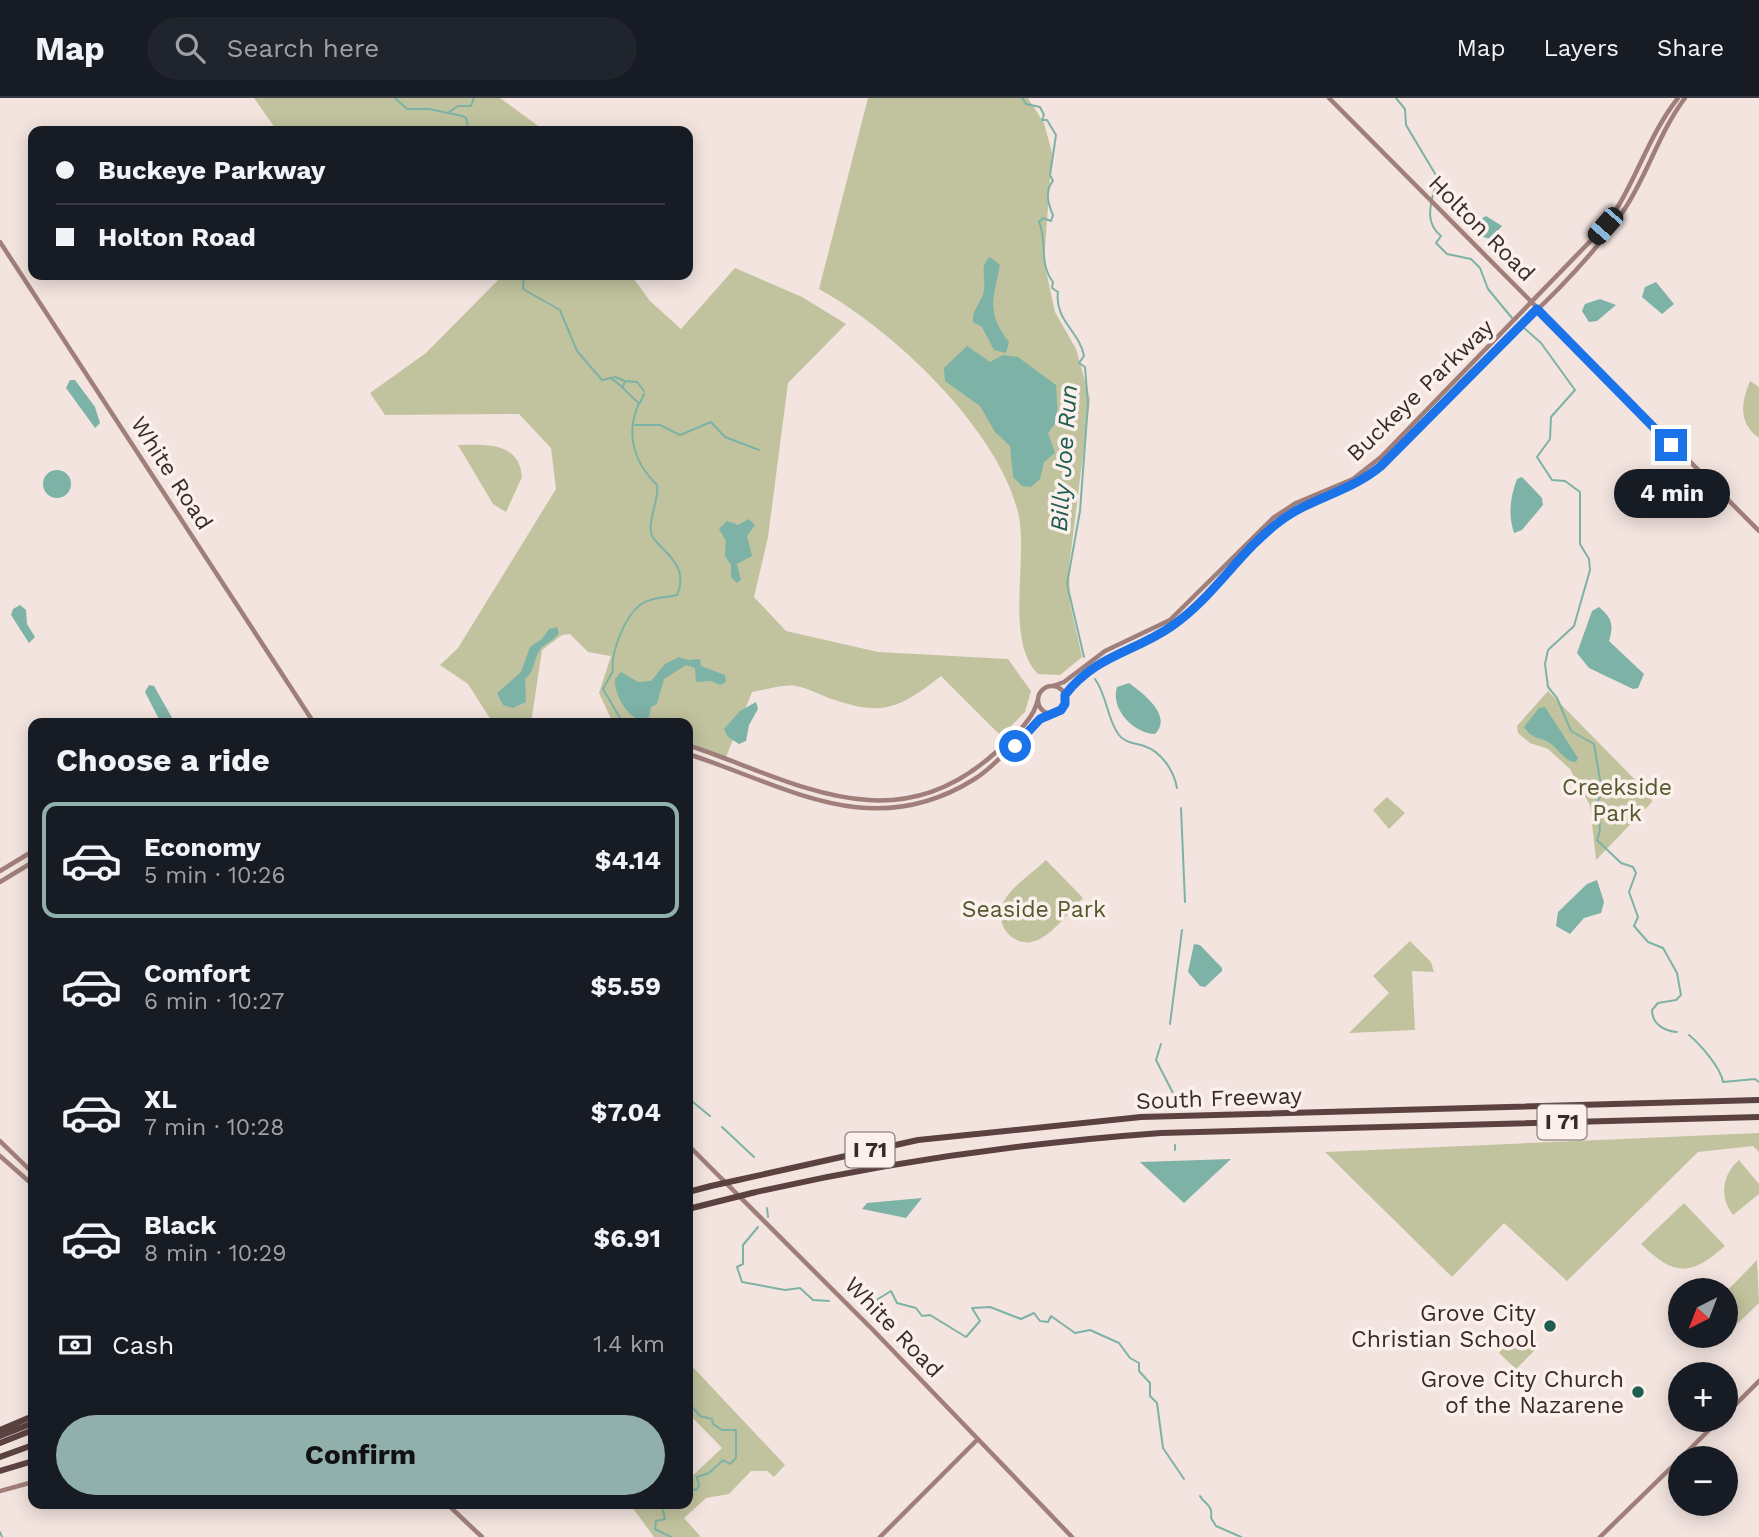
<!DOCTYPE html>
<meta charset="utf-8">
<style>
body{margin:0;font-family:"Work Sans",sans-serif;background:#20242c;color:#f1f3f6;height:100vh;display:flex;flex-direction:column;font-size:26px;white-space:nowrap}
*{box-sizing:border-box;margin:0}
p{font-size:23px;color:#9ea1a6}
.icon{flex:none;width:38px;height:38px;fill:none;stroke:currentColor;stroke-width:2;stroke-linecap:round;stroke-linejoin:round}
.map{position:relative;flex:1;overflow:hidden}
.details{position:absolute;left:28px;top:620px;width:665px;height:791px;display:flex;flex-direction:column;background:#171b24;border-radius:14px;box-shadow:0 4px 18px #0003}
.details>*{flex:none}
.hud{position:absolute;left:28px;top:28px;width:665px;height:154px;border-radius:14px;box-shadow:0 4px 18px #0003;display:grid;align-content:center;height:154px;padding:0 28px;background:#171b24}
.needle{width:46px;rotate:222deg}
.controls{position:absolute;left:1668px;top:1180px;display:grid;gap:14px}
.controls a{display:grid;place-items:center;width:70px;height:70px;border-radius:50%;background:#171b24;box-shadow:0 4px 18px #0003;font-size:35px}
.end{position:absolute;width:32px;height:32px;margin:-16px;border:9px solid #1a73e8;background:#fff;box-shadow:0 0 0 4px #fff}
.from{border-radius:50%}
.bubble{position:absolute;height:49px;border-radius:24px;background:#171b24;box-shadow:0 4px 18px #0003;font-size:23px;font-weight:700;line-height:49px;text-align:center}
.car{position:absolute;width:21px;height:42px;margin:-21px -10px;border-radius:9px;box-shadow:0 0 5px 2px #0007;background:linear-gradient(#222 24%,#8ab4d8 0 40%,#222 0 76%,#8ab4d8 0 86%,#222 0)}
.hud b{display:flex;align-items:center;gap:24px;height:66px;font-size:26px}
.hud b+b{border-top:2px solid #363941}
.hud i{width:18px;height:18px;background:#f1f3f6}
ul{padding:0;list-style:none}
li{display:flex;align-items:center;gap:21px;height:116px;margin:0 14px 10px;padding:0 14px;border:4px solid transparent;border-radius:14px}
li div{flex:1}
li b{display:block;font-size:26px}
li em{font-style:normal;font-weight:700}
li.selected{border-color:#92b0ab}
li>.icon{width:63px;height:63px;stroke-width:1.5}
h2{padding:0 28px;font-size:32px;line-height:84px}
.pay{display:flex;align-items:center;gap:18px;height:77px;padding:0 28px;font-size:26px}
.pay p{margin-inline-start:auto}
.button{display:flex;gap:14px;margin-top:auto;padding:14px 28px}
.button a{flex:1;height:80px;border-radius:42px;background:#92b0ab;color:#111;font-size:28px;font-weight:700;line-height:80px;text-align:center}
header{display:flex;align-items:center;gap:42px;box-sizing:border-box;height:98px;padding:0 35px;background:#171b24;border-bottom:2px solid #363941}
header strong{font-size:33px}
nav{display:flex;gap:38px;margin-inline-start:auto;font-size:24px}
.search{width:490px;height:63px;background:#20242c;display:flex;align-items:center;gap:18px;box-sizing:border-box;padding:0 24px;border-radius:38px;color:#9ea1a6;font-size:26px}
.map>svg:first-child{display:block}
.green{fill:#c1c39e}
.water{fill:#7db2a6}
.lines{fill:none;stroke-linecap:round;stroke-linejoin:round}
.stream{stroke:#7db2a6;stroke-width:2}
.secondary{stroke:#a07f7b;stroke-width:4.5}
.highway{stroke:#5b4241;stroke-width:6}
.highway-bridge{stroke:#5b4241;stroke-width:6}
.route{stroke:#1a73e8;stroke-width:9}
.poi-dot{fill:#1e5d50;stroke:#fbf0ec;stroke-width:2.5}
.labels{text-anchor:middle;stroke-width:7;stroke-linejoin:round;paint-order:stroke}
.shield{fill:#fbf0ec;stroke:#746564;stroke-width:2}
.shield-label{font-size:21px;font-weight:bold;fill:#3a2a2a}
.street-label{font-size:23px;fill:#3a2a2a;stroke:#fbf0ec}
.park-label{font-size:23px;fill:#54592d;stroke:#fbf0ec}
.poi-label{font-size:23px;fill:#3a2a2a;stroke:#fbf0ec;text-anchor:end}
.water-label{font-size:24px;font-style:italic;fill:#1e5d50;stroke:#fbf0ec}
</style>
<header>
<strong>Map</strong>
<div class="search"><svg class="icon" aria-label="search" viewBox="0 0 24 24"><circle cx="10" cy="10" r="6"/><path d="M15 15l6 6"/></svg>Search here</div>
<nav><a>Map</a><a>Layers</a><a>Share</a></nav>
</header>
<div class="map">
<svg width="1759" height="1439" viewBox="0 0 1759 1439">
<rect width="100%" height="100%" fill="#f3e4df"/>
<path class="green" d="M254,0H500L545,33H277Z
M868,0H1028L1044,25L1052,55L1044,163L1055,214L1076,251L1090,301L1069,469L1070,505L1082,559L1060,577L1038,576C1004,541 1029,460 1018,414C997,330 893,232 819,191Z
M735,170L802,199L846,226L788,285L768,439L754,499L786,533L878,554L1008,561L1031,593L1025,614L1001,638L941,578C900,610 883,619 832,601C820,597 808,590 796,588C783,586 765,592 752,594L726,659L688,644V625H613L599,595L611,558L588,554L570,536L562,537L542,552L531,625H493L468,586L440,567L458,550L556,391L551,350L519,316L385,317L370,295L426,255L503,177H631L650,203L681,231Z
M1750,283L1759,289V340C1738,325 1741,305 1750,283Z
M458,347C485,347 519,343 522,379L506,414L493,406Z
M1548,593L1651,698L1652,704L1596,762L1590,707L1570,671L1548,651L1530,645L1518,635L1517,628Z
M1387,699L1405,715L1389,731L1373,712Z
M1046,762L1083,800C1070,813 1056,832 1040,841C1015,854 992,827 1004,803C1012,788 1034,774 1046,762Z
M1410,843L1431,864L1434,874L1412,873L1415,932L1349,935L1389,895L1373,878Z
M1759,1035V1054L1753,1048L1698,1054L1567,1183L1504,1125L1452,1179L1325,1054Z
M1739,1062L1759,1086V1096L1733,1117C1719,1099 1722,1077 1739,1062Z
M1684,1105L1725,1148C1690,1179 1674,1178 1641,1146Z
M1757,1162L1759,1205L1730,1233L1726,1228V1194Z
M1529,1237L1540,1247L1516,1271L1499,1255L1511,1240Z
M688,1264L785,1367L774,1379L767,1373H751L729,1396L706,1400L684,1420L701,1439H654L632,1409L640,1405H688V1382L722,1350L688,1315Z"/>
<path class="water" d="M1486,118L1502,128L1490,141L1480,138L1476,132L1479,122Z
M990,159L1000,167C993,202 986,214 1009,244L1006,255L994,252L982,229L973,224C972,210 983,204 984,191C986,179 979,168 990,159Z
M1656,184L1674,206L1662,216L1642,199L1645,189Z
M1600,201L1616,207L1597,223L1589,224L1582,213L1585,206Z
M967,248L990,264L1003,257L1018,259L1056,287L1058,322L1048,335L1055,355L1044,364L1040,381L1031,389L1022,388L1013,379L1010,348L995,334L980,308L945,283L944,270Z
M70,282H75L95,309L100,325L95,330L66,290Z
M43 386a14 14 0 1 1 28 0a14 14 0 1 1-28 0Z
M1522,379L1542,400L1543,407L1522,432L1514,435C1508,416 1510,400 1517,381Z
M749,421L755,427L747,438L752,458L737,466L741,482L737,485L731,479V467L725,458L726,443L719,431L727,423L738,427Z
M20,507L26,512L27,526L35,539L29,545L11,517L13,511Z
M1599,509C1612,520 1614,527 1609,543L1644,576L1638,590L1633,591L1589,570L1577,555L1592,513Z
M557,529L559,535C553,544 542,546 538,555C533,565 534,574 525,581L526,604L513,610L503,607L497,595L521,574L530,549L542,541L549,531Z
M679,559L688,562L700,561L701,568L725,577L726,584L720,587L711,583L696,584L695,570L686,567L664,581L657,606L651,609L649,619L642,623C627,619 614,596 615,581L621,574L638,584L651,583L665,566Z
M1129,585C1144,596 1173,618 1155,636C1134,636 1110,611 1117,589Z
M149,587L154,588L175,625H161L145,594Z
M756,604L758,611L749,627L746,643L739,646L728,639L724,631L740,613Z
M1545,609L1578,660L1576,664C1564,664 1559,650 1548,644C1538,639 1531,640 1524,629L1539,610Z
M1597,782L1604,804L1601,815L1584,820L1570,836L1556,828L1558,814L1587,786Z
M1194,846L1200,847L1222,870V873L1205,889L1200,888L1188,874Z
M1231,1061L1184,1105L1140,1064Z
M922,1100L906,1120L862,1111L867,1105Z"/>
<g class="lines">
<path class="stream" d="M395,0L407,11H429L462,18L466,20L469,33
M1022,0L1026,6L1040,9L1044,17L1042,22H1047L1056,37L1050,77L1053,83C1044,93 1048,106 1053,117L1051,123L1043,120L1039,124C1048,144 1038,164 1053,184L1052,190L1058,194C1054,222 1080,234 1084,258L1079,265L1085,269L1088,306L1080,413L1067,486L1084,559
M1396,0L1405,11L1406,27L1437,79C1434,99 1421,122 1441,138L1436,145L1447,156L1471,161L1480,170L1488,191L1512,220
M449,14L458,8H471L474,0
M524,177L523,191L560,212L577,253L602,282L615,279L625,283L623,289
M1524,230L1541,245L1575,292L1551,319L1550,341L1537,359L1552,382L1565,383L1580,394V446L1589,461L1590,472L1574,528L1548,552L1545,566L1548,589L1557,600L1571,633L1594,646L1602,693L1598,703L1600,733L1597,742L1621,765L1633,769L1636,775L1629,794L1638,819L1634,828L1648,844L1663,850L1677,875L1681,897L1676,902L1658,905L1652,912C1652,926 1664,933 1677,934
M610,280C622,286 629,298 639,305C625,336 634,365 657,387C660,402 644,428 654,441C667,457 689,469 677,497C664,500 651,499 640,507C625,518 610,556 613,573L603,591L623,625
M625,283L637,284L644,293
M640,305L644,296
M635,327H660L680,337L711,324L725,339L759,352
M1095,581C1107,597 1107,622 1119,637C1125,645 1135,645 1144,648C1162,654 1174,673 1177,690
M1181,710L1185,804
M1170,926L1182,832
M1689,937C1700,946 1721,970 1723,984L1755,981L1759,984
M1161,946L1156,962L1173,995V1005
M688,1000L710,1018
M722,1029L754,1059
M1175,1047V1052
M767,1110L768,1119
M758,1129L743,1147V1166L737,1169L742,1184L785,1192L800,1190L813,1202L829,1203
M846,1195L855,1190L860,1194L859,1202L870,1206L891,1193L897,1205L916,1210L922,1218L930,1217L966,1239L980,1223L972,1210L990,1209L1021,1221L1034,1215L1040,1223L1048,1224L1051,1218L1075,1235L1090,1232L1119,1245L1130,1260L1139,1265V1273L1150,1285V1298L1157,1305L1163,1350L1184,1381
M688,1304L700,1318L712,1321L713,1326L722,1332H736V1360L730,1366L723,1362L709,1375L697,1379L699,1388L696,1392L688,1390
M1200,1398C1205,1407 1213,1406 1211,1420L1216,1428L1241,1439
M661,1405L665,1421L656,1423L655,1431L671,1439
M0,1434L2,1439"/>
<path class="secondary" d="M1329,0L1759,433
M0,144L314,625
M1038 602a14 14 0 1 1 28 0a14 14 0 1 1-28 0Z
M1053,588L1064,584L1105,553L1170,522L1273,420L1296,405L1353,381L1381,359L1605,128C1635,88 1647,39 1678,0
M1065,597C1096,558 1132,555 1170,529C1212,502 1238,457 1276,426C1307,401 1347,396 1378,371C1412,343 1438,306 1469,276C1521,227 1582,174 1622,115C1647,79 1658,36 1685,0
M688,647C795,683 892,747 995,655C1010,641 1034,623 1038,601
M688,656C787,688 871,745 973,682C1003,664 1021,630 1050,616
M0,773L33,753
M0,784L33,764
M0,1043L33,1075
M688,1047L873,1232L1072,1439
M0,1058L33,1087
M1726,1316L1759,1283
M1681,1360L1720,1321
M0,1393L33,1384
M446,1405L482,1439
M880,1439L978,1341
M1600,1439L1680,1361"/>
<path class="highway" d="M738,1082L918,1042L1141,1019L1759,1002
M688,1094L711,1088
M752,1095C888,1064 1022,1045 1161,1035L1759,1019
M688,1111L720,1103
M0,1332L33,1318
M0,1338L33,1325
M0,1345L33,1332
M0,1359L33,1347
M0,1373L33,1363"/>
<path class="highway-bridge" d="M711,1088L738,1082
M720,1103L752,1095"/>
</g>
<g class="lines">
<path class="route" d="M1015,648L1040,621L1061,612L1065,606V597C1096,557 1133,555 1172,528C1213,500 1239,454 1279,424C1310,400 1350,394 1381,368L1537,211L1671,347"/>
</g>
<g class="poi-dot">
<circle cx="1550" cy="1228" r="7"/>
<circle cx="1638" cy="1294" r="7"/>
</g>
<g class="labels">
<g class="shield">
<rect x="1537.5" y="1006.5" width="49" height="35" rx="5"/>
<rect x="845.5" y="1034.5" width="49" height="35" rx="5"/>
</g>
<g class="shield-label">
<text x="1562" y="1031">I 71</text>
<text x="870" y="1059">I 71</text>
</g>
<g class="street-label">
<text transform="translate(1482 130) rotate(45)" y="8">Holton Road</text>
<text transform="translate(1420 292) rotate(-44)" y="8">Buckeye Parkway</text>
<text transform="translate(172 375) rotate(57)" y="8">White Road</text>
<text transform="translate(1219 1000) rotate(-2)" y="8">South Freeway</text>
<text transform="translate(894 1229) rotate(46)" y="8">White Road</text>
</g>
<g class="park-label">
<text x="1617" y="697">Creekside<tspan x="1617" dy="26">Park</tspan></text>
<text x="1034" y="819">Seaside Park</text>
</g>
<g class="poi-label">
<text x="1536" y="1223">Grove City<tspan x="1536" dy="26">Christian School</tspan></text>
<text x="1624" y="1289">Grove City Church<tspan x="1624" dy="26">of the Nazarene</tspan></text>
</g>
<g class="water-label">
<text transform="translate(1064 360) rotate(-86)" y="8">Billy Joe Run</text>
</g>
</g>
</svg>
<div class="controls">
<a><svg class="needle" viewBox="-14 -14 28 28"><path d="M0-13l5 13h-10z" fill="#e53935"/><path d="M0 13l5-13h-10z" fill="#9ea1a6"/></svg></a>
<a>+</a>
<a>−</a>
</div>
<i class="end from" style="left:1015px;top:648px"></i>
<i class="end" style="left:1671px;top:347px"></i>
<div class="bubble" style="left:1614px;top:371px;width:116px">4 min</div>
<i class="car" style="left:1605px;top:128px;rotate:221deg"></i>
<div class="hud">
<b><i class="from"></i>Buckeye Parkway</b>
<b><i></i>Holton Road</b>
</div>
<section class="details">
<h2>Choose a ride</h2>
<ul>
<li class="selected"><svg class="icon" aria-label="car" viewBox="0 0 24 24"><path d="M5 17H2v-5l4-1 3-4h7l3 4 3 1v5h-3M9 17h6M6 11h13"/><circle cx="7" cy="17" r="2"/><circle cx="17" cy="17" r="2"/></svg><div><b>Economy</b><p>5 min · 10:26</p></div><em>$4.14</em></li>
<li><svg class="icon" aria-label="car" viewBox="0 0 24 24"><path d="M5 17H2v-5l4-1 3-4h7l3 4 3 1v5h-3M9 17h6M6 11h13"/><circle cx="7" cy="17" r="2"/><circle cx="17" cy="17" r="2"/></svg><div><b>Comfort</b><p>6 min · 10:27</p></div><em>$5.59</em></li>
<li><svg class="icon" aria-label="car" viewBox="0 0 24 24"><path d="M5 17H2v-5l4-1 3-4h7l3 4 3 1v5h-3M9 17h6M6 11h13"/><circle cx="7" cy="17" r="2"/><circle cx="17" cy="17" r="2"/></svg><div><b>XL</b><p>7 min · 10:28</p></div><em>$7.04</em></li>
<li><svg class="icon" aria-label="car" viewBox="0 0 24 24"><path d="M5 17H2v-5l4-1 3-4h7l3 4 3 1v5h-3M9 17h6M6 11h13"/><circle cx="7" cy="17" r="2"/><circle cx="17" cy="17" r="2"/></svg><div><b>Black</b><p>8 min · 10:29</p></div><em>$6.91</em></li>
</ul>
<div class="pay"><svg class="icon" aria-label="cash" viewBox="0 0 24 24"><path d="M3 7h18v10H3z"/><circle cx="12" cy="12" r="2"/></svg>Cash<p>1.4 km</p></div>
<div class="button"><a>Confirm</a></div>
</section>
</div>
